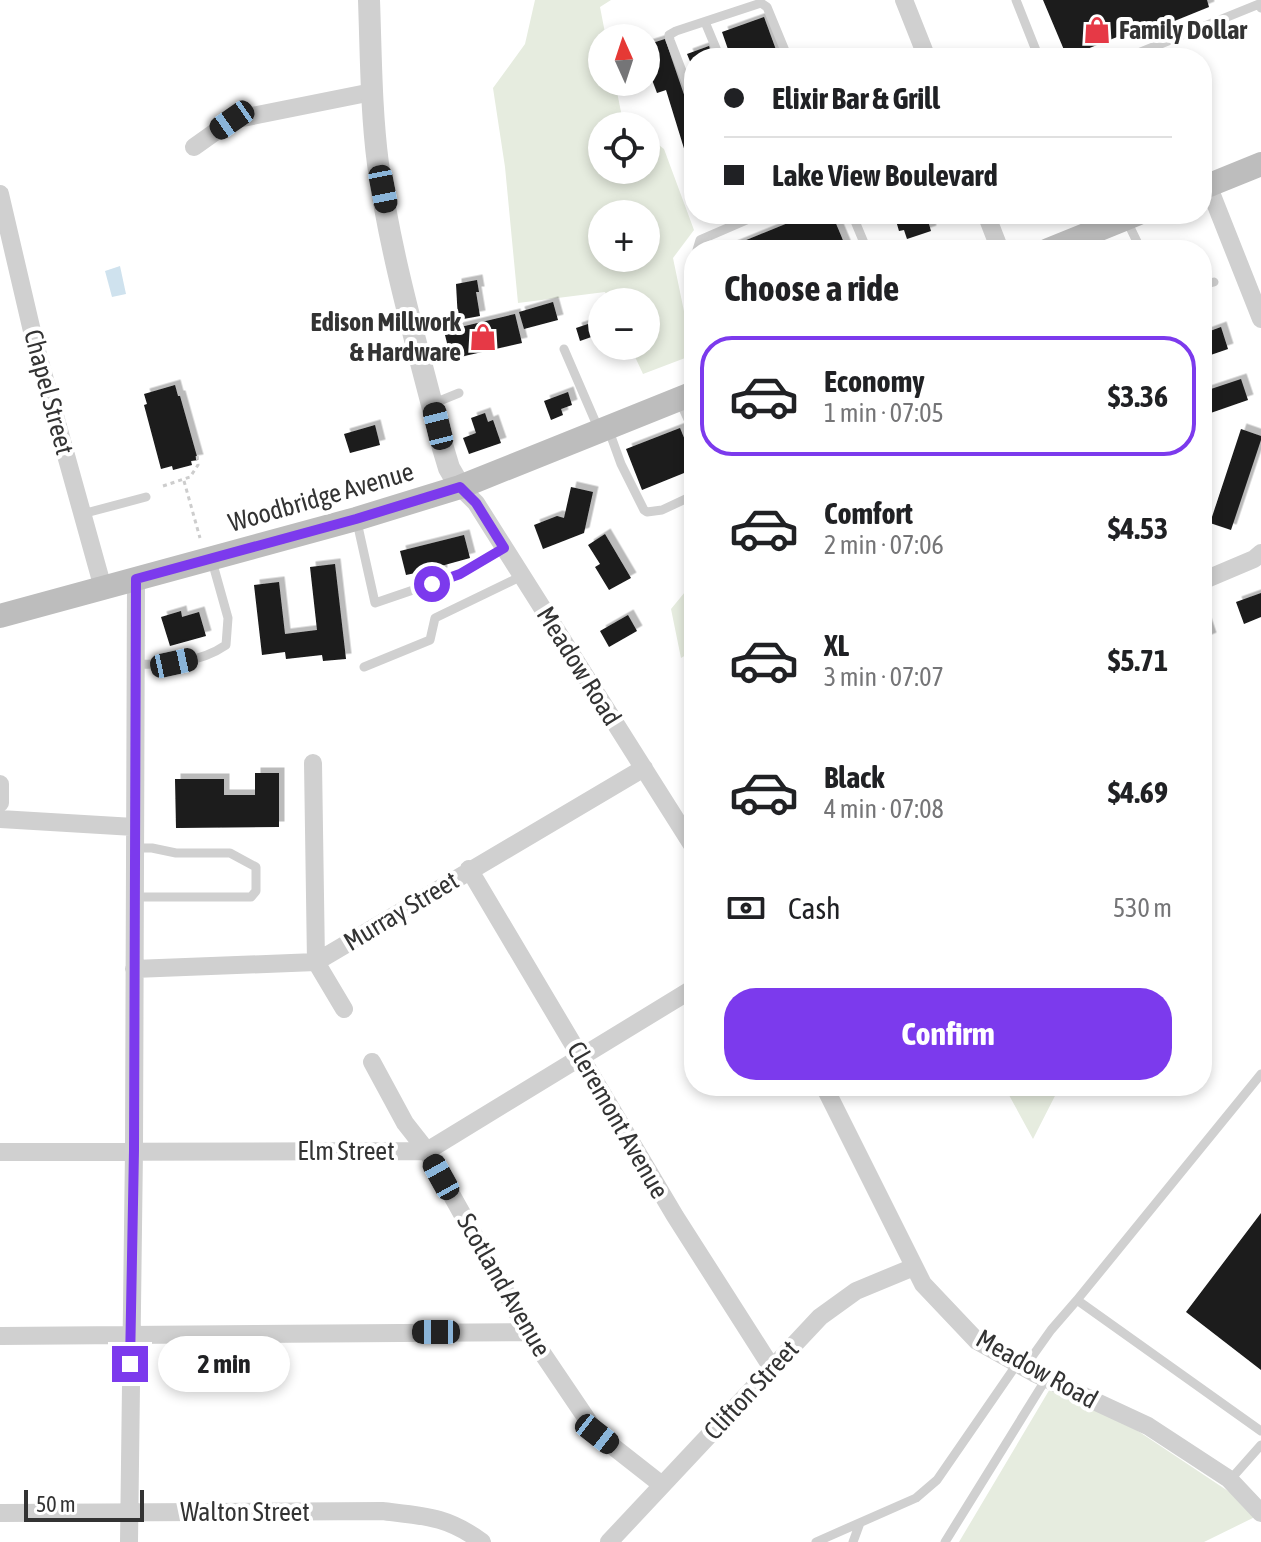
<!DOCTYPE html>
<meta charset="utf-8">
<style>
body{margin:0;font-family:"Asap Condensed",sans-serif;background:#f6f6f6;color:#202124;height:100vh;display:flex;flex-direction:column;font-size:30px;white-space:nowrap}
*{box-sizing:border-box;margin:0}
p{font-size:26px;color:#757577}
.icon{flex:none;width:44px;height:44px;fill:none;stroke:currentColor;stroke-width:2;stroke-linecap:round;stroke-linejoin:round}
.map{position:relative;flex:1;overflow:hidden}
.details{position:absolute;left:684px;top:240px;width:528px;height:856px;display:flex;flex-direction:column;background:#fff;border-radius:32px;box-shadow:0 4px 12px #0003}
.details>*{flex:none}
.hud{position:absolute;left:684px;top:48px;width:528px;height:176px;border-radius:32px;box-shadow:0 4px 12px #0003;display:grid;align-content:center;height:176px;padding:0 40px;background:#fff}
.needle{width:52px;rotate:357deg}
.tools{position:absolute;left:588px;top:24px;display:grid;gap:16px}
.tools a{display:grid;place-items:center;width:72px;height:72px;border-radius:50%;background:#fff;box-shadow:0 4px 12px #0003;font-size:40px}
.scale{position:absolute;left:24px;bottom:20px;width:120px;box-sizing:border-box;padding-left:8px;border:4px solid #333;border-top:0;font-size:22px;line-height:28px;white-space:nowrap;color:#333;-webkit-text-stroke:6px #fff;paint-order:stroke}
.end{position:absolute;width:36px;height:36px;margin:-18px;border:10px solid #7c3aed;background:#fff;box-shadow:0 0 0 4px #fff}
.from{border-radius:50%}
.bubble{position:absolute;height:56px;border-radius:28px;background:#fff;box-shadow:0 4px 12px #0003;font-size:26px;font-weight:700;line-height:56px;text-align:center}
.car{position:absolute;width:24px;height:48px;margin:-24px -12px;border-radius:10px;box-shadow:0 0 6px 2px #0007;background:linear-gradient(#222 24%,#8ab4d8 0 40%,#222 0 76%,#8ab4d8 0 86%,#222 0)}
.hud b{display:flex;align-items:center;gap:28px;height:76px;font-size:30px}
.hud b+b{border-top:2px solid #e0e0e0}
.hud i{width:20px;height:20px;background:#202124}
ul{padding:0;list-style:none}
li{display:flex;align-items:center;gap:24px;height:120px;margin:0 16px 12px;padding:0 24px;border:4px solid transparent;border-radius:32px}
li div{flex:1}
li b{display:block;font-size:30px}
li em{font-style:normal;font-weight:700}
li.on{border-color:#7c3aed}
li>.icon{width:72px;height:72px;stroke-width:1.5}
h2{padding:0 40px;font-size:36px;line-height:96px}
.pay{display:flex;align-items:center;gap:20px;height:88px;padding:0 40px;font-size:30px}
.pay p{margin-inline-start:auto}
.primary-button{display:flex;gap:16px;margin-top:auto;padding:16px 40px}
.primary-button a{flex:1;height:92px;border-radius:32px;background:#7c3aed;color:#fff;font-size:32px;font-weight:700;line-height:92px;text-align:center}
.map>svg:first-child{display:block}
.green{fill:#e6ecdf;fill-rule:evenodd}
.water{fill:#cfe2ee}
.building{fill:#1a1a1a;filter:url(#shadow)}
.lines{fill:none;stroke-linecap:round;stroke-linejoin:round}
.path{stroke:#cdcdcd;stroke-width:3;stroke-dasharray:4 4;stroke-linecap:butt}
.service{stroke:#d0d0d0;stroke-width:9}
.minor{stroke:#d0d0d0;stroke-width:18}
.tertiary{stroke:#d0d0d0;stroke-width:22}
.secondary{stroke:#bdbdbd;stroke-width:24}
.route{stroke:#7c3aed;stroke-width:10}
.labels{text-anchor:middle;stroke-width:8;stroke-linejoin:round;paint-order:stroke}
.poi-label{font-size:26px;font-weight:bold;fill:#333;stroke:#fff;text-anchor:start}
.street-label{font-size:26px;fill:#333;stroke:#fff}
</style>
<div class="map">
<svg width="1261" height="1542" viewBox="0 0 1261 1542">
<defs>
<filter id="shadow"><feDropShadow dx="5.5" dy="-5.5" stdDeviation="0" flood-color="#0004"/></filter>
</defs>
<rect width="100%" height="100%" fill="#fff"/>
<path class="green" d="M535,0H611L600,7L606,38H602V82H615L622,117L634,126H602V170H646V135L664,149L694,230L673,258L693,355L643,374L630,346H646V302H610L605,292L518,303L505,167L493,88L525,44ZM602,214H646V258H602Z
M694,581V650L681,658L671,609Z
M1004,1086H1060L1033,1139Z
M1057,1377L1261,1513V1514L1204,1542H959Z"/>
<path class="water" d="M120,266L126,294L112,297L105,271Z"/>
<path class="building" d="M1043,0H1207L1209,7L1130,39L1127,33L1067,57Z
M764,17L779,58H731L722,32Z
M665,39L694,124V181L666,90L657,93L651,77L646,78V45Z
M709,46L713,58H694V71L687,54Z
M810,214H832L847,250H722Z
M894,214H926L931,231L907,239L904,230L899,231Z
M477,280L479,292H476L480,316L458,320L456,284Z
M553,302L558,320L524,329L519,312Z
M515,314L522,343L460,357L461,361L452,363L444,331Z
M597,321L600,334L580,341L576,328Z
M1221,327L1228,349L1202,358V334Z
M1241,379L1248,400L1202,416V392Z
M175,385L178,396H180L198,460L191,461L192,465L173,470L172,466L161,469L144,405L147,404L144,394Z
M568,392L572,405L561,409L563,415L551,420L544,401Z
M485,413L488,422L493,420L501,443L469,454L463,438L476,433L471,418Z
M375,425L380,445L350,453L344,434Z
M680,428L694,462V469L642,490L626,449Z
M1241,429L1261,436V440L1231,530L1210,523Z
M571,487L593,492L584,533L543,549L534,525L557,516L564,518Z
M605,534L631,578L609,590L595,567L600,564L588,545Z
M464,535L470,558L441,566L442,573L422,578L420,572L406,575L400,551Z
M335,564L346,659L323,661L322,655L286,659L285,652L262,655L254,585L279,582L285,634L317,630L310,567Z
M1261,593V617L1244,624L1236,602Z
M181,611L182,617L199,612L206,636L170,646L161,617Z
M628,615L637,631L609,647L600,631Z
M1205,620L1211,638L1202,642V621Z
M255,773H279V827L176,828L175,779H224V795H255Z
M1261,1213V1370L1186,1312Z"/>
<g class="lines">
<path class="path" d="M184,481L200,538
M163,486L190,477L198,465L197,454"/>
<path class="service" d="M1016,0L1039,58
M705,22L720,58
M1126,58L1259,4L1261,8
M694,102L670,40L669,35L676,31L761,3L767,7L788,58
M852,214L867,250
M1126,219L1141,250
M697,250L700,240L760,214
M1202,285L1214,282
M564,349L599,430
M680,402L694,432
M432,404L459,393
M608,428L621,464L644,510L647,512L662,510L694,495
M82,514L146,497
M357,522L375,603L460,574L504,548
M135,664C166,665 200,663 226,645L228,618L212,561
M364,667L430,640L435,618L522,576
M134,897H251L256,891V867L230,853H176L152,848H134
M1077,1300L1261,1074
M1024,1368L1051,1330L1077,1300L1261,1431
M1230,1480L1261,1445
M816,1542L916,1498L937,1480L1017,1364
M853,1542L860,1523
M945,1542L1046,1379"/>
<path class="minor" d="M904,0L927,58
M194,147L232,120L372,92
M1208,185L1261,319
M0,194L35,344L103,588
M986,214L1000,250
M460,487L476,503L694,848
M1202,581L1254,559L1261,553
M313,763L316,962L344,1009
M0,784V803
M0,819L134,827
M469,869L675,1216L772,1368
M134,969L316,962L644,768
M372,1062L405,1123L427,1151L528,1332L597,1434L662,1485
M824,1086L923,1284L977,1341L1034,1373L1148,1426L1229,1479L1261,1513
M0,1152L427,1151L694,988
M0,1336L528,1332
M0,1513L382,1511C424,1516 447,1516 482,1542
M129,1542L134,1150L136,579
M609,1542L820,1317L856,1291L914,1267"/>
<path class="tertiary" d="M369,0C371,55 371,110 378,164C391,260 420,355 443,448L449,468L460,487"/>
<path class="secondary" d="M1202,188L1261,164
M1048,250L1137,214
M0,616L356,519L460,487L694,393"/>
</g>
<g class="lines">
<path class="route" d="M130,1364L134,1150L136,579L356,519L460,487L476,503L504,548L460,574L432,584"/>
</g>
<defs>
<g id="shop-bare" transform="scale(2.16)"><path d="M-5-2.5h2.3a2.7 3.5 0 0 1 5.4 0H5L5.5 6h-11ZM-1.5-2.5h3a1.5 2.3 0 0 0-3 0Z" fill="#e63946" stroke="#fff" stroke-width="2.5" paint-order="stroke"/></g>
</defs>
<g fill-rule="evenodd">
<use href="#shop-bare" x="1097" y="30"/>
<use href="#shop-bare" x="483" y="337"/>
</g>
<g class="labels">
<g class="poi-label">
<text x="1119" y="39">Family Dollar</text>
<text x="461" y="331" text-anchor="end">Edison Millwork<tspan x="461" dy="30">&amp; Hardware</tspan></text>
</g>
<g class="street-label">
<text transform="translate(49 392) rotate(75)" y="9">Chapel Street</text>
<text transform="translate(321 497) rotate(-16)" y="9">Woodbridge Avenue</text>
<text transform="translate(579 666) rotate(58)" y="9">Meadow Road</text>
<text transform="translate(401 911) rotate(-31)" y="9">Murray Street</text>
<text transform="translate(618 1120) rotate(60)" y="9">Cleremont Avenue</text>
<text x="346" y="1160">Elm Street</text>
<text transform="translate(504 1285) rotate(60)" y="9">Scotland Avenue</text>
<text transform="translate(1037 1369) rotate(29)" y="9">Meadow Road</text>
<text transform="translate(751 1390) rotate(-47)" y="9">Clifton Street</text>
<text x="245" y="1521">Walton Street</text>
</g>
</g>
</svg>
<div class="tools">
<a><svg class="needle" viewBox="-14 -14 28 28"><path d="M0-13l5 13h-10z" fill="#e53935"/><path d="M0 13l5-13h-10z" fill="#757577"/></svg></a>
<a><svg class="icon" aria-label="locate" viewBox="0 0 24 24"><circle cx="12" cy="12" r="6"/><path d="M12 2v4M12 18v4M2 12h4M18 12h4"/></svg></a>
<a>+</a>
<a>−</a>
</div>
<div class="scale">50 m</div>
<i class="end from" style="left:432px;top:584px"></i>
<i class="end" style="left:130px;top:1364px"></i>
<div class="bubble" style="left:158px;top:1336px;width:132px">2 min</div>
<i class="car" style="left:232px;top:120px;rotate:235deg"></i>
<i class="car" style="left:383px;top:189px;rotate:169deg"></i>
<i class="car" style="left:438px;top:426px;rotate:346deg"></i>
<i class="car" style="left:174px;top:663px;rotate:78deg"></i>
<i class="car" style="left:441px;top:1177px;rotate:331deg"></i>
<i class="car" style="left:436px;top:1332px;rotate:270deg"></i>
<i class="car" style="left:597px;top:1434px;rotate:128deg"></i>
<div class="hud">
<b><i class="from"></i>Elixir Bar &amp; Grill</b>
<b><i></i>Lake View Boulevard</b>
</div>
<section class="details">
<h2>Choose a ride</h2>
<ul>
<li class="on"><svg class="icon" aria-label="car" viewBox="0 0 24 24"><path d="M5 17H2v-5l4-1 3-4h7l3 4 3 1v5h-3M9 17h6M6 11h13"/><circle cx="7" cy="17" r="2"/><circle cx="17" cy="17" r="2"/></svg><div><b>Economy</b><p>1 min · 07:05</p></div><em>$3.36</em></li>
<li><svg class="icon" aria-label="car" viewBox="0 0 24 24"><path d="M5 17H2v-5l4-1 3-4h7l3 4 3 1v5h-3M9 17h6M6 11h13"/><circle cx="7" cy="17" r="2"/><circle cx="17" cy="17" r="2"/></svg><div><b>Comfort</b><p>2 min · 07:06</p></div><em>$4.53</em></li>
<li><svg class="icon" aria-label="car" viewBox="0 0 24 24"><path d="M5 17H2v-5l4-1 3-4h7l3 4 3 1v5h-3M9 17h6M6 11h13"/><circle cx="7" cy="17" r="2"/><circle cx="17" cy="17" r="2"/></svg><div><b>XL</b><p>3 min · 07:07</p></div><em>$5.71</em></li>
<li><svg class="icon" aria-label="car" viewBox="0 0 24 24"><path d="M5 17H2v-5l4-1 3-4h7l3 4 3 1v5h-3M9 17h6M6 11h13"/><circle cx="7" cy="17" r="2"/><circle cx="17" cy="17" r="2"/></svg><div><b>Black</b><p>4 min · 07:08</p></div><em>$4.69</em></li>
</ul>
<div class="pay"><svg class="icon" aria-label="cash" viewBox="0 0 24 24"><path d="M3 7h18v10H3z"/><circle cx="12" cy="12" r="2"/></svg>Cash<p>530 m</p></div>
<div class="primary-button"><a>Confirm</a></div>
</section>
</div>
